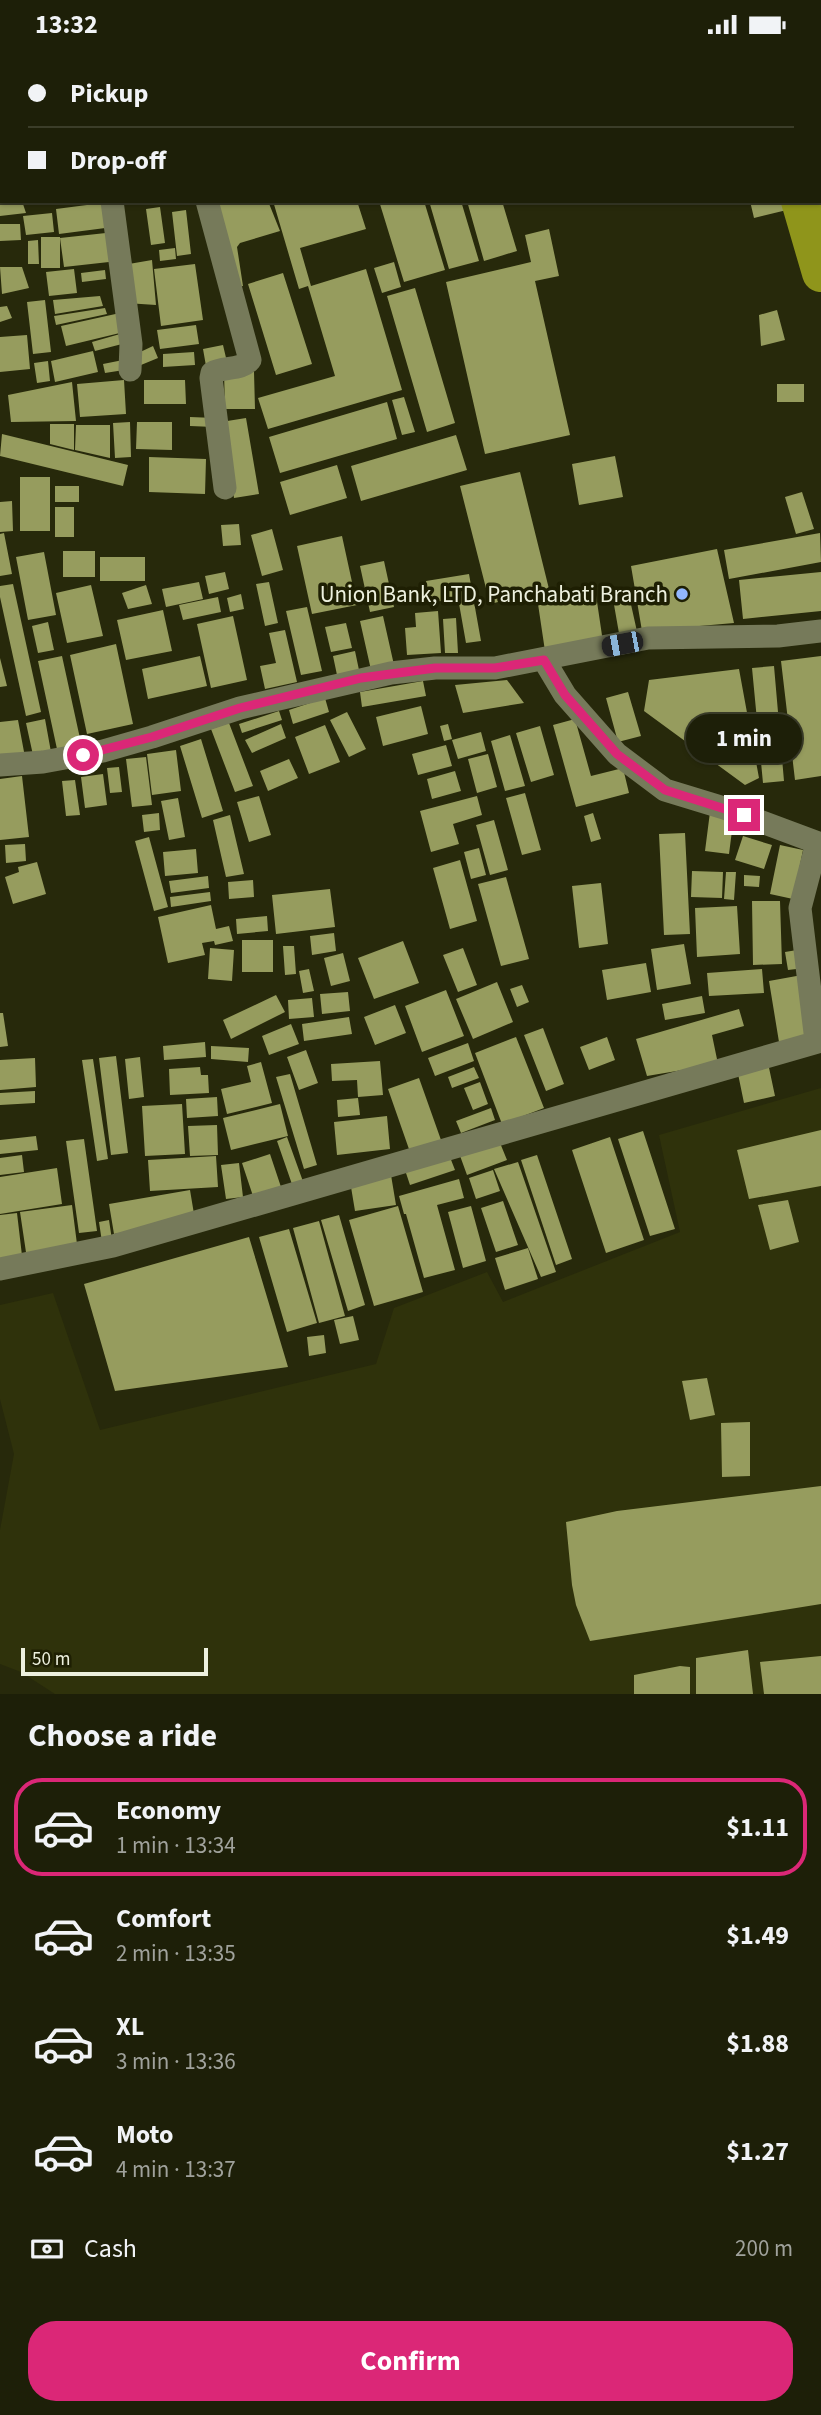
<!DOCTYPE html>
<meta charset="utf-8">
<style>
body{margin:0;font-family:"Source Sans 3",sans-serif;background:#2a2c16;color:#f1f3f6;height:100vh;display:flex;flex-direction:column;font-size:26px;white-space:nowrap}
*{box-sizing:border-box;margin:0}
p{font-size:23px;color:#a0a29c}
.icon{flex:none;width:38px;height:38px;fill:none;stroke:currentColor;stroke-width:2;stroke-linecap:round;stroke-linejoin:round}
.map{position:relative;height:1645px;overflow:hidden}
.panel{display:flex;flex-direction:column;background:#1d1f08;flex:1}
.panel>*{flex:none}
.banner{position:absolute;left:0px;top:0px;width:822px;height:154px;box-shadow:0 2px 5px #0004,0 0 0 2px #3b3d29;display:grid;align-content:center;height:154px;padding:0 28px;background:#1d1f08}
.scale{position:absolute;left:21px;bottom:18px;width:187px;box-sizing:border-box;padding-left:7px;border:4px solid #edf0de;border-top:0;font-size:19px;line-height:24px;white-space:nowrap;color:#edf0de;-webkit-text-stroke:5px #1e1f03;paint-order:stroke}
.end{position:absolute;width:32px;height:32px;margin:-16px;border:9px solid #db2777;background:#fff;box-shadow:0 0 0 4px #fff}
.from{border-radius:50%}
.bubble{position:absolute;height:49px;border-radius:24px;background:#1d1f08;box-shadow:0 2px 5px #0004,0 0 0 2px #3b3d29;font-size:23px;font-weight:700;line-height:49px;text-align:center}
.car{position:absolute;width:21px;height:42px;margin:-21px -10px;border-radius:9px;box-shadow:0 0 5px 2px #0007;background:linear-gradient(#222 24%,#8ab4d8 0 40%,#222 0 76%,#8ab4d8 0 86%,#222 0)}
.banner b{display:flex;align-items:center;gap:24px;height:66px;font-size:26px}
.banner b+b{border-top:2px solid #3b3d29}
.banner i{width:18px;height:18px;background:#f1f3f6}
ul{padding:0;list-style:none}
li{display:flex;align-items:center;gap:21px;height:98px;margin:0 14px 10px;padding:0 14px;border:4px solid transparent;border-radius:28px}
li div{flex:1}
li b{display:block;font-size:26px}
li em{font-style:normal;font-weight:700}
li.on{border-color:#db2777}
li>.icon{width:63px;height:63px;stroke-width:1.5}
h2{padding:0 28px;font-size:32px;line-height:84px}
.pay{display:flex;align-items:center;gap:18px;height:77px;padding:0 28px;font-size:26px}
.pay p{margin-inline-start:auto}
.button{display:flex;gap:14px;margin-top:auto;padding:14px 28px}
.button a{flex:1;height:80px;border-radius:28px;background:#db2777;color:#fff;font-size:28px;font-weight:700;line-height:80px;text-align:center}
.status{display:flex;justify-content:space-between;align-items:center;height:49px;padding:0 35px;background:#1d1f08;direction:ltr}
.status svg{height:19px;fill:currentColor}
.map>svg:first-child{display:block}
.built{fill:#2f320b}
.building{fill:#969c5e}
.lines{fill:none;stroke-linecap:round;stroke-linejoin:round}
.street{stroke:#767a5a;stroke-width:23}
.highway{stroke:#8f951b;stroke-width:38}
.route{stroke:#db2777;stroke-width:9}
.poi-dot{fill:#92b7fd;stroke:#1e1f03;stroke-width:2.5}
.labels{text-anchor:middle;stroke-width:7;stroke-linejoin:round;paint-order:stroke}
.poi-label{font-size:23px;fill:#edf0de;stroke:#1e1f03;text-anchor:end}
</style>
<div class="status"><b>13:32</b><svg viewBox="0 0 49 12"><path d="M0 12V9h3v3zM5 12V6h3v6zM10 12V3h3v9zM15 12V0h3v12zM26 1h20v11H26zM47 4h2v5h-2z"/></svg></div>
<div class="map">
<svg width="821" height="1645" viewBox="0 0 821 1645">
<rect width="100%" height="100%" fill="#27290b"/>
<path class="built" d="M821,1039V1645H55L21,1623L0,1615V1481L14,1405L0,1350V1256L53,1244L100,1381L376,1315L394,1259L487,1223L503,1253L680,1183L659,1086Z"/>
<path class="building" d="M0,152H22L26,164L0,167Z
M214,152H268L280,182L240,194L237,198L243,237L233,239Z
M273,152H357L366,180L300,199L311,237L366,220L402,341L268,380L258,349L335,327L308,237L299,240Z
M379,152H424L445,221L404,233Z
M429,152H461L479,212L449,220Z
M467,152H502L517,202L484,212Z
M750,152H788L791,160L754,169Z
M110,153L113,178L59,185L56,160Z
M160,158L165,194L151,196L146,160Z
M186,161L191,205L177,207L172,163Z
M52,164L54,183L26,186L23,167Z
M0,175H20L21,191L0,192Z
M549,180L559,227L535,232L570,386L485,405L446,233L531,213L525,186Z
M115,183L118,212L64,218L60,189Z
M41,188H60V219H41Z
M38,191L39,215H28V192Z
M175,199L176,210L160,212L159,201Z
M152,211L156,256L126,254L123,216Z
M394,213L401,238L382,244L374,219Z
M195,215L203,271L161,277L154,220Z
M0,218H22L29,239L2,245Z
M74,220L77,244L49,247L46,223Z
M105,221L106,230L82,233L81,224Z
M283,224L312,315L276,326L248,235Z
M415,239L455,374L427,383L387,247Z
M100,247L103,257L55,265L53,251Z
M45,251L51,303L33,305L27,253Z
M7,257L12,269L0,273V258Z
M105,259L107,265L56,276L54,267Z
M777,261L785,291L761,297L759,266Z
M120,264L124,283L66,297L61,277Z
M196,276L199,295L160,300L157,281Z
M120,285L122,295L95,302L92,293Z
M27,286L30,320L0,323V288Z
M223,296L227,313L206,317L203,300Z
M153,297L158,309L141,316L136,305Z
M93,302L98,323L55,333L51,312Z
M194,303L195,316L163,318V305Z
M123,311L124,321L105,324L103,315Z
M48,312L50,332L37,334L34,314Z
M224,323H254L255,360H225Z
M124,331L126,365L80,368L77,335Z
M144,331H185L186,355H144Z
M72,333L76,372L11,373L8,346Z
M777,335H804V353H777Z
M404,348L415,383L402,386L392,351Z
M387,353L397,390L280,424L269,388Z
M190,368L215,369L214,378L190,377Z
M246,369L259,445L234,449L221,373Z
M130,373L131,408L115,409L113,374Z
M137,373H172V401L136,400Z
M50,375H74V401L50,395Z
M76,376H110V409L75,401Z
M2,385L128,416L123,437L0,407Z
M456,386L467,421L361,452L351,417Z
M615,407L623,448L579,456L572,415Z
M149,408L206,410L205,445L149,443Z
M337,416L347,449L290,466L280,433Z
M520,423L549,540L490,555L460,437Z
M20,428H50V482H20Z
M55,437H79V453H55Z
M802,443L814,480L796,485L785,448Z
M12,452L13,482L0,483V453Z
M55,458H74V488H55Z
M239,475L241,496L223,497L221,476Z
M272,480L283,521L262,527L251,486Z
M4,484L12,525L0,527V485Z
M820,484L821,513L729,530L724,501Z
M342,487L357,556L312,565L297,497Z
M717,500L734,574L642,582L631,517Z
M63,502H95V528H63Z
M44,503L56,566L28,571L16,508Z
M100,508H145V532H100Z
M384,512L394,558L370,563L360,517Z
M225,523L229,540L209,545L205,527Z
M821,523V562L743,570L739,531Z
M469,525L481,592L466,594L458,549L430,554L426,532Z
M199,533L203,550L166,558L162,540Z
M269,533L278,574L265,577L256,535Z
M13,535L41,663L26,667L0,548V537Z
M91,536L103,587L67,594L56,544Z
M146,536L152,555L128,560L122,544Z
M628,542L638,587L620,590L613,550Z
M241,545L244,560L230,563L227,549Z
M596,546L603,593L545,602L538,555Z
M218,548L221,563L183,571L179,556Z
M307,558L322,622L301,626L286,562Z
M163,561L172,602L126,611L117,571Z
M438,562L441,604L407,606L405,579L416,578L415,564Z
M233,567L247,631L211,639L197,575Z
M383,567L394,616L371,621L360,572Z
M456,569L458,604H445L443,570Z
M48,573L54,601L38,604L32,577Z
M346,574L352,599L331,603L325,578Z
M285,581L297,633L265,640L260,617L276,614L269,584Z
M116,595L133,675L87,685L70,606Z
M355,602L359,621L337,626L333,607Z
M62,607L81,694L57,700L38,612Z
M200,607L207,637L148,650L142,620Z
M821,607V727L795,731L781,612Z
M0,609L7,637L0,638Z
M774,617L784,732L763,734L752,619Z
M739,620L759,729L745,736L644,662L649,631Z
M507,631L524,654L463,664L455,636Z
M423,632L426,647L362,658L360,643Z
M628,643L641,687L618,693L606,649Z
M325,649L329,663L293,675L289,661Z
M421,657L428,685L383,697L376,668Z
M279,662L282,671L242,684L239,675Z
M347,663L366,700L349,708L330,671Z
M45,670L51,703L33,706L26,674Z
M575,670L591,727L623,719L629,744L576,758L553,676Z
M18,671L25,708H0V673Z
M229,674L253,737L235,743L211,680Z
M281,675L286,689L252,704L245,691Z
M448,675L452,690L444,692L440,677Z
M325,676L340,713L309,725L295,688Z
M540,677L554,726L531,733L516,684Z
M481,683L486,702L458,710L452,691Z
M510,686L525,737L505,742L491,692Z
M201,690L223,762L202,769L180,697Z
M446,696L452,717L418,726L412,705Z
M176,701L181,742L152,746L147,705Z
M488,705L497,738L477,744L468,710Z
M146,708L152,756L132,758L126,710Z
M289,710L298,729L268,742L260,722Z
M119,718L122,743L110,744L107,719Z
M455,722L461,742L432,750L427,730Z
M103,725L107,756L85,759L81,728Z
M22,727L29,788L0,791V730Z
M75,731L80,766L66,767L62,732Z
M525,744L541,801L522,806L506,749Z
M259,747L271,786L249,793L237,753Z
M477,747L482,766L453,775L459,795L431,803L420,762Z
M178,749L185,788L169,791L161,752Z
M710,763L734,766L729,805L705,802Z
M159,764L160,781L144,783L142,766Z
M593,764L601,790L591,793L584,767Z
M230,766L244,825L226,828L213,771Z
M494,771L508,821L490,826L476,776Z
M685,784L690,885L664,886L659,785Z
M743,787L772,796L764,820L735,811Z
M149,788L168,858L154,862L135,792Z
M25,795L26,812L6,814L5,796Z
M780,796L803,801L793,850L770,845Z
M479,799L486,826L471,830L464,803Z
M196,800L198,824L165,827L163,803Z
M460,811L477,872L450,880L433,819Z
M37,813L46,845L13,855L5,828L19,823L18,818Z
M692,822L723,823L722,849L691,848Z
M726,823H736L734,851L724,850Z
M744,826L760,827L759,838L744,837Z
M208,827L209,839L171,844L169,832Z
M506,828L529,910L501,917L478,835Z
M253,831L254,848L229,850L228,833Z
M601,834L608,895L579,899L572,837Z
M330,840L335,878L276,885L272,846Z
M210,843L211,852L171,858L170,848Z
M752,852H780L782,915L753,916Z
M211,856L216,880L229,877L233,892L215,896L214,892L202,894L205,906L168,914L158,868Z
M737,857L740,905L697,908L695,859Z
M267,867L268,882L237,885L236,870Z
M334,884L336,902L312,906L310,887Z
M242,891H273V923H242Z
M403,892L419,934L374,950L358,909Z
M684,895L691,935L657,941L651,900Z
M283,897H294L296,925L285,926Z
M210,899L234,901L232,932L208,930Z
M463,899L477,936L458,943L443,906Z
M803,900L805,919L788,921L785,903Z
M343,904L350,932L331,937L324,909Z
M646,914L651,943L607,951L602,921Z
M309,920L314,942L303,944L299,922Z
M762,920L764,944L709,947L707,924Z
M802,926L812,987L779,993L769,932Z
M497,933L513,973L473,990L456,950Z
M522,936L529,953L517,958L510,940Z
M446,941L464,987L422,1003L405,957Z
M348,943L350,962L322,965L320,945Z
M276,946L285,963L231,990L223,971Z
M702,947L705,964L665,971L662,955Z
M312,949L314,968L289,970L288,951Z
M395,956L406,984L375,996L364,968Z
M739,960L744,977L712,986L718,1015L647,1027L636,990Z
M0,964H3L8,997L0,998Z
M349,968L352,985L304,992L302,975Z
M291,975L299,995L269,1006L262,987Z
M543,979L564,1035L546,1042L524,986Z
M516,988L544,1059L502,1075L475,1004Z
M607,988L615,1011L589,1021L580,998Z
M205,993L206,1008L164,1011L163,997Z
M468,994L474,1012L435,1027L428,1009Z
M211,997L249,999L248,1013L211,1010Z
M306,1001L318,1034L299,1041L287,1008Z
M116,1007L128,1104L111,1106L99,1009Z
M140,1008L144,1048L129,1050L125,1010Z
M35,1009L36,1038L0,1041V1011Z
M93,1010L108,1110L97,1112L82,1011Z
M380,1012L383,1046L358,1048L357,1031L332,1032L331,1015Z
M261,1013L272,1054L227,1065L221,1040L251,1033L247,1017Z
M768,1014L775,1047L744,1054L737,1020Z
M200,1018L201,1026H208L209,1044L170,1046L169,1020Z
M474,1018L479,1029L452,1039L448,1028Z
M290,1025L317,1116L304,1120L276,1028Z
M419,1029L441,1091L410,1103L388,1040Z
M480,1033L488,1055L473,1061L464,1039Z
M35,1042V1054L0,1056V1044Z
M217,1048L218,1067L187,1069L186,1050Z
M358,1049L360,1066L338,1068L337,1051Z
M182,1055L185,1105L145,1107L142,1057Z
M280,1055L288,1087L231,1101L223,1069Z
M491,1059L495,1071L461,1084L456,1072Z
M387,1067L390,1100L337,1106L334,1073Z
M217,1076L218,1106L190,1107L188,1077Z
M821,1081V1137L749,1150L737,1101Z
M643,1082L675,1180L650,1187L618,1090Z
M36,1087L38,1101L0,1105V1091Z
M287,1088L305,1138L294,1141L277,1092Z
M610,1088L644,1191L606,1204L572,1101Z
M498,1089L507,1111L467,1126L459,1104Z
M84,1090L97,1182L79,1184L66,1092Z
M448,1103L455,1121L410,1136L404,1118Z
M270,1105L281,1138L253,1147L242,1114Z
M22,1106L24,1123L0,1126V1109Z
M537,1106L572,1210L556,1216L521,1111Z
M216,1107L218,1138L150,1142L148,1111Z
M518,1113L556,1223L541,1228L494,1120Z
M239,1114L243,1148L226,1150L221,1116Z
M57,1119L62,1155L0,1165V1128Z
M493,1121L500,1142L476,1150L469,1129Z
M391,1126L396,1156L355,1162L350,1132Z
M459,1130L464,1149L437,1156L455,1221L424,1229L406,1165H404L399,1147Z
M190,1141L195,1171L114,1185L109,1155Z
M788,1151L799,1193L770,1201L758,1156Z
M503,1152L518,1196L496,1203L481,1159Z
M72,1156L78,1203L27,1210L20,1163Z
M398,1157L423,1243L374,1257L349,1171Z
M471,1157L486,1212L463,1219L448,1163Z
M17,1164L23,1215L0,1217V1166Z
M339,1166L365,1256L348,1262L321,1171Z
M109,1171L112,1191L102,1193L99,1173Z
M319,1172L345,1267L319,1274L293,1179Z
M289,1180L317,1274L287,1283L259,1188Z
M249,1188L288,1318L115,1342L84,1235Z
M528,1199L538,1230L505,1241L495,1209Z
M353,1267L359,1291L340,1295L334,1271Z
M324,1286L326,1304L309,1307L307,1288Z
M707,1329L715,1366L690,1371L682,1332Z
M750,1373V1427L722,1428L721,1374Z
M821,1437V1555L590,1592L576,1556L572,1536L566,1473L617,1462Z
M748,1601L753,1645H696V1609Z
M821,1607V1645H764L760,1613Z
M680,1617L690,1618V1645H634V1626Z"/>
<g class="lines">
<path class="street" d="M224,0L225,2
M504,2L512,0
M0,110H2
M112,152L131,295L130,321
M207,152L250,311C241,322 224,317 212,324L211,329L225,439
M544,611L565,646L617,705L665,741L724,759L821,795
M0,716L43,713L103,702L152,688L240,659L391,624L435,619H495L648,589L778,587L821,582
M816,992L800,859L817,794
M0,1220L113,1197L821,992"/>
<path class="highway" d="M750,0V2
M800,152L821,224"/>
</g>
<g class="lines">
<path class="route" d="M83,706L152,688L240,659L361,629L435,619H495L544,611L565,646L617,705L665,741L744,766"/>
</g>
<circle class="poi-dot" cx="682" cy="545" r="7"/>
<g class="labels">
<g class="poi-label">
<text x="668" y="553">Union Bank, LTD, Panchabati Branch</text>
</g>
</g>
</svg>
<div class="scale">50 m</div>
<i class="end from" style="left:83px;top:706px"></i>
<i class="end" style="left:744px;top:766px"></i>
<div class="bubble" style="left:686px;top:665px;width:116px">1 min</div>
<i class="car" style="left:622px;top:595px;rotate:259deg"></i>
<div class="banner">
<b><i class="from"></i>Pickup</b>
<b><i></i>Drop-off</b>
</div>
</div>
<section class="panel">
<h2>Choose a ride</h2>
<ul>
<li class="on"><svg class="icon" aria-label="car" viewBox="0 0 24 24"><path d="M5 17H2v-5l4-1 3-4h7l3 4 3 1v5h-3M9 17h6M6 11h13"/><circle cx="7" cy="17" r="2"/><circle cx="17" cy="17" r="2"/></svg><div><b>Economy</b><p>1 min · 13:34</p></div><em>$1.11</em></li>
<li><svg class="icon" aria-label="car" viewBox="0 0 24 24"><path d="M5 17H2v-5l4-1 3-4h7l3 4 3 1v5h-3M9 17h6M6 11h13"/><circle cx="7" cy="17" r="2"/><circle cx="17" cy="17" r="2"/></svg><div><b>Comfort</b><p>2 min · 13:35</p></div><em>$1.49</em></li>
<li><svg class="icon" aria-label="car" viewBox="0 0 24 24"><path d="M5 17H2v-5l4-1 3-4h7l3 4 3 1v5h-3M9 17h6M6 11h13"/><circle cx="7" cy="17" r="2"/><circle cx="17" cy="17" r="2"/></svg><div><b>XL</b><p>3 min · 13:36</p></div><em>$1.88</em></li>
<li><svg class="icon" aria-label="car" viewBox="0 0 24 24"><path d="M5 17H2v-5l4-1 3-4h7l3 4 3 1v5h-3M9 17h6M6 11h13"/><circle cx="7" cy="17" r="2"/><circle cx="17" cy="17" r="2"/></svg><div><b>Moto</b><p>4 min · 13:37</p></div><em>$1.27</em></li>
</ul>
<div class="pay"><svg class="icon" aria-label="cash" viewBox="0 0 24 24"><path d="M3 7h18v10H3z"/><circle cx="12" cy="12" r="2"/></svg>Cash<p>200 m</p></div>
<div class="button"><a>Confirm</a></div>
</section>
